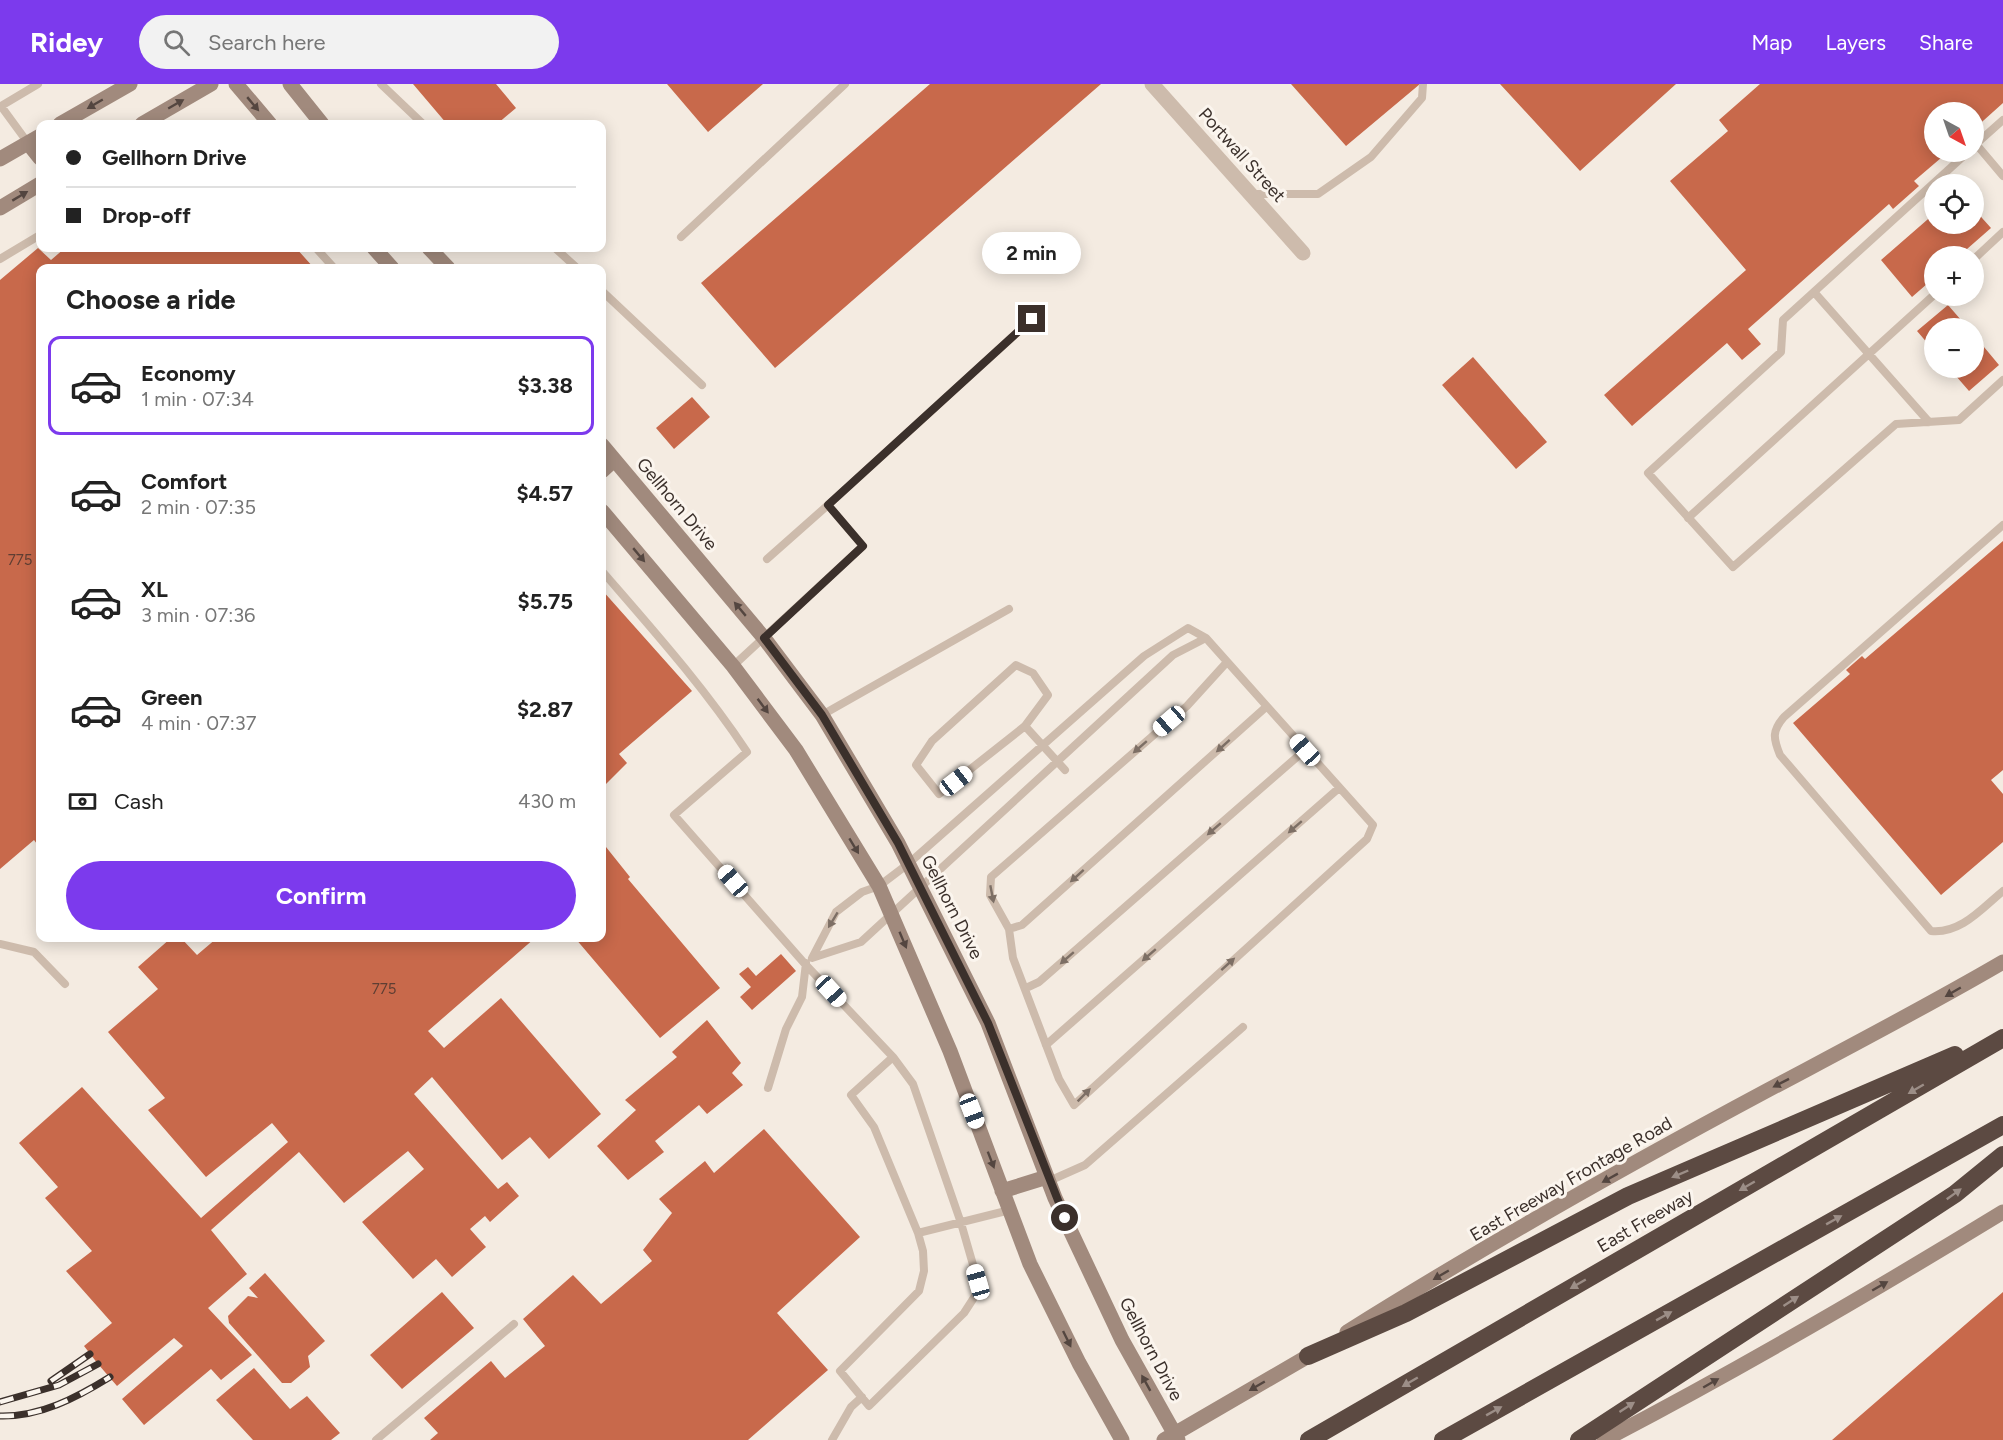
<!DOCTYPE html>
<meta charset="utf-8">
<style>
body{margin:0;font-family:Figtree,sans-serif;background:#f2f2f2;color:#222;height:100vh;display:flex;flex-direction:column;font-size:22px;white-space:nowrap}
*{box-sizing:border-box;margin:0}
p{font-size:20px;color:#767676}
.icon{flex:none;width:33px;height:33px;fill:none;stroke:currentColor;stroke-width:2;stroke-linecap:round;stroke-linejoin:round}
.map{position:relative;flex:1;overflow:hidden}
.side{position:absolute;left:36px;top:180px;width:570px;height:678px;display:flex;flex-direction:column;background:#fff;border-radius:12px;box-shadow:0 3px 15px #0003}
.side>*{flex:none}
.top-card{position:absolute;left:36px;top:36px;width:570px;height:132px;border-radius:12px;box-shadow:0 3px 15px #0003;display:grid;align-content:center;height:132px;padding:0 30px;background:#fff}
.needle{width:39px;rotate:140deg}
.tools{position:absolute;left:1924px;top:18px;display:grid;gap:12px}
.tools a{display:grid;place-items:center;width:60px;height:60px;border-radius:50%;background:#fff;box-shadow:0 3px 15px #0003;font-size:30px}
.end{position:absolute;width:27px;height:27px;margin:-14px;border:8px solid #3b302b;background:#fff;box-shadow:0 0 0 3px #fff}
.from{border-radius:50%}
.bubble{position:absolute;height:42px;border-radius:21px;background:#fff;box-shadow:0 3px 15px #0003;font-size:20px;font-weight:700;line-height:42px;text-align:center}
.car{position:absolute;width:18px;height:36px;margin:-18px -9px;border-radius:8px;box-shadow:0 0 4px 2px #0007;background:linear-gradient(#fff 24%,#345 0 40%,#fff 0 76%,#345 0 86%,#fff 0)}
.top-card b{display:flex;align-items:center;gap:21px;height:57px;font-size:22px}
.top-card b+b{border-top:2px solid #e0e0e0}
.top-card i{width:15px;height:15px;background:#222}
ul{padding:0;list-style:none}
li{display:flex;align-items:center;gap:18px;height:99px;margin:0 12px 9px;padding:0 18px;border:3px solid transparent;border-radius:12px}
li div{flex:1}
li b{display:block;font-size:22px}
li em{font-style:normal;font-weight:700}
li.current{border-color:#7c3aed}
li>.icon{width:54px;height:54px;stroke-width:1.5}
h2{padding:0 30px;font-size:27px;line-height:72px}
.pay{display:flex;align-items:center;gap:15px;height:66px;padding:0 30px;font-size:22px}
.pay p{margin-inline-start:auto}
.action{display:flex;gap:12px;margin-top:auto;padding:12px 30px}
.action a{flex:1;height:69px;border-radius:36px;background:#7c3aed;color:#fff;font-size:24px;font-weight:700;line-height:69px;text-align:center}
header{display:flex;align-items:center;gap:36px;box-sizing:border-box;height:84px;padding:0 30px;background:#7c3aed;color:#fff}
header strong{font-size:28px}
nav{display:flex;gap:33px;margin-inline-start:auto;font-size:21px}
.search{width:420px;height:54px;background:#f2f2f2;display:flex;align-items:center;gap:15px;box-sizing:border-box;padding:0 21px;border-radius:33px;color:#767676;font-size:22px}
.map>svg:first-child{display:block}
.building{fill:#c8694b}
.lines{fill:none;stroke-linecap:round;stroke-linejoin:round}
.lane{stroke:#cdbbac;stroke-width:8}
.street{stroke:#cdbbac;stroke-width:15}
.secondary{stroke:#a18a7d;stroke-width:15}
.highway{stroke:#5c4a42;stroke-width:18}
.rail-casing{stroke:#3b302b;stroke-width:7}
.rail{stroke:#fbf5ee;stroke-width:4.5;stroke-dasharray:14;stroke-linecap:butt}
.oneway{fill:#544640}
.oneway2{fill:#7d6f65}
.oneway3{fill:#9c8e87}
.route{stroke:#3b302b;stroke-width:8}
.labels{text-anchor:middle;stroke-width:6;stroke-linejoin:round;paint-order:stroke}
.number-label{font-size:15px;fill:#5e3e33}
.street-label{font-size:18px;fill:#3b302b;stroke:#fbf5ee}
</style>
<header>
<strong>Ridey</strong>
<div class="search"><svg class="icon" aria-label="search" viewBox="0 0 24 24"><circle cx="10" cy="10" r="6"/><path d="M15 15l6 6"/></svg>Search here</div>
<nav><a>Map</a><a>Layers</a><a>Share</a></nav>
</header>
<div class="map">
<svg width="2003" height="1356" viewBox="0 0 2003 1356">
<rect width="100%" height="100%" fill="#f4ebe1"/>
<path class="building" d="M413,0H496L516,24L497,40H447Z
M667,0H763L708,48Z
M930,0H1101L775,284L701,199Z
M1291,0H1420L1346,62Z
M1500,0H1676L1580,87Z
M1760,0H2003V19L1974,45V28H1935V68H1948L1914,97L1919,102L1893,125L1889,120L1748,245L1761,260L1742,276L1727,259L1632,342L1604,311L1746,186L1670,97L1728,47L1719,36Z
M1974,125L1991,144L1959,172H1935V193L1912,213L1881,176L1935,129V140H1974Z
M38,164L51,176L65,164H296L314,184H40V764L34,756L0,785V196Z
M1948,221L1968,244H1935V268L1917,247Z
M1974,251L1999,281L1969,307L1949,284H1974Z
M1473,273L1547,358L1516,385L1442,301Z
M692,313L710,333L674,365L656,344Z
M2003,457V686L1991,696L2003,710V758L1941,811L1793,639L1850,590L1846,586L1862,572L1865,575Z
M602,506L692,607L619,670L627,679L602,704Z
M606,763L630,793L628,795L720,904L660,954L575,854H602V767Z
M171,854H181L197,871L217,854H535L428,947L444,964L501,914L601,1030L549,1075L530,1053L502,1076L432,993L414,1010L498,1105L507,1098L519,1112L490,1138L485,1132L470,1145L486,1163L452,1193L436,1175L413,1195L362,1138L424,1085L408,1067L344,1119L299,1068L211,1146L247,1190L208,1224L252,1271L221,1296L211,1285L144,1341L122,1315L183,1262L174,1254L117,1302L98,1280L84,1262L112,1239L66,1187L92,1167L45,1114L58,1103L19,1059L82,1003L201,1134L288,1058L272,1039L206,1093L148,1026L165,1014L108,948L158,905L138,883Z
M781,870L796,887L752,926L740,913L751,903L739,890L748,883L756,892Z
M707,936L741,979L732,989L743,1001L707,1030L699,1021L655,1057L664,1068L628,1096L597,1062L636,1026L625,1016L677,973L672,968Z
M764,1045L860,1153L777,1229L828,1286L748,1356H430L438,1349L424,1334L491,1277L505,1294L545,1262L523,1235L573,1191L601,1220L652,1177L643,1166L672,1129L659,1115L705,1077L714,1089Z
M265,1189L325,1257L308,1272L310,1283L291,1299H282L229,1239L228,1232L248,1212L258,1214L249,1204Z
M442,1208L474,1244L402,1305L370,1271Z
M2003,1208V1356H1832Z
M254,1284L290,1325L307,1312L340,1349L331,1356H253L216,1316Z"/>
<g class="lines">
<path class="lane" d="M381,0L423,40
M2003,36L1976,60L2003,92
M28,59L1,22L38,0
M1968,68L1783,236L1781,268L1648,389L1733,483L1896,340L1959,336L2003,296
M1251,110H1318L1371,73L1422,14L1423,0
M681,153L845,0
M316,164L334,184
M555,164L577,184
M0,175L40,151
M1974,175L2003,148
M602,207L702,301
M1814,208L1929,338
M1688,434L1935,210
M2003,441L1784,633C1772,647 1773,654 1780,671L1931,847C1961,850 1982,824 2003,807
M767,475L828,421
M602,487C653,546 704,603 747,668L674,731L805,880L893,973L913,1000L961,1139L978,1198L975,1212L964,1229L869,1322L840,1287L919,1207L924,1187L923,1167L918,1149L874,1043L851,1011L893,973
M1206,554L1188,544L1144,572L908,780L879,802L862,808L836,828L812,874L861,858L1173,571L1206,554L1373,741L1367,755L1074,1021L1059,995L1013,874L1009,845L990,811L991,793L1187,622L1227,578
M733,582L863,462L828,421L1032,235
M822,631L1009,525
M1025,642L1048,611L1033,589L1016,581L932,657L916,681L939,710L1025,642L1065,686
M1009,845L1022,841L1266,623
M0,860L34,868L65,900
M1026,904L1039,898L1305,666
M1046,961L1339,704
M768,1004L786,945L802,913L806,879
M1049,1097L1085,1081L1243,943
M918,1149L1010,1126
M376,1356L514,1240
M832,1356L851,1323L862,1313"/>
<path class="street" d="M1152,0L1303,169"/>
<path class="secondary" d="M236,0L270,40
M290,0L322,40
M60,40L130,0
M142,40L211,0
M28,59L40,74
M0,75L40,52
M0,124L40,100
M374,164L392,184
M429,164L448,184
M602,361L764,554L822,631L898,759L988,939L1055,1114L1122,1256L1178,1356
M602,387L614,376
M602,427L733,582L796,666L879,802L950,967L1030,1180L1079,1279L1122,1356
M1002,1107L1047,1093
M1347,1248C1484,1162 1626,1082 1768,1006C1847,964 1926,923 2003,878
M1164,1356L1317,1267
M1604,1356C1740,1285 1872,1208 2003,1128"/>
<path class="highway" d="M1308,1272L1406,1229L1628,1112L1955,971
M1309,1356L2003,954
M1443,1356L2003,1041
M1579,1356L1955,1110L2003,1071"/>
<g class="rail-casing">
<path id="rail" d="M51,1297L90,1270
M0,1318L59,1301L98,1280
M0,1332C40,1333 76,1314 110,1293"/>
</g>
<use href="#rail" class="rail"/>
</g>
<defs><path id="oneway-solid" d="M-6-.8H1V-3.2L6.5 0L1 3.2V.8H-6Z" transform="scale(1.5)"/></defs>
<g class="oneway">
<use href="#oneway-solid" transform="translate(95 20) rotate(150)"/>
<use href="#oneway-solid" transform="translate(176 20) rotate(-30)"/>
<use href="#oneway-solid" transform="translate(253 20) rotate(50)"/>
<use href="#oneway-solid" transform="translate(20 112) rotate(-31)"/>
<use href="#oneway-solid" transform="translate(639 471) rotate(50)"/>
<use href="#oneway-solid" transform="translate(740 525) rotate(-130)"/>
<use href="#oneway-solid" transform="translate(763 622) rotate(53)"/>
<use href="#oneway-solid" transform="translate(854 762) rotate(59)"/>
<use href="#oneway-solid" transform="translate(903 856) rotate(67)"/>
<use href="#oneway-solid" transform="translate(1953 908) rotate(150)"/>
<use href="#oneway-solid" transform="translate(1781 999) rotate(153)"/>
<use href="#oneway-solid" transform="translate(991 1076) rotate(69)"/>
<use href="#oneway-solid" transform="translate(1610 1094) rotate(151)"/>
<use href="#oneway-solid" transform="translate(1441 1191) rotate(150)"/>
<use href="#oneway-solid" transform="translate(1880 1202) rotate(-30)"/>
<use href="#oneway-solid" transform="translate(1067 1255) rotate(64)"/>
<use href="#oneway-solid" transform="translate(1146 1299) rotate(-119)"/>
<use href="#oneway-solid" transform="translate(1711 1299) rotate(-30)"/>
<use href="#oneway-solid" transform="translate(1257 1302) rotate(150)"/>
</g>
<g class="oneway2">
<use href="#oneway-solid" transform="translate(1223 662) rotate(138)"/>
<use href="#oneway-solid" transform="translate(1140 663) rotate(139)"/>
<use href="#oneway-solid" transform="translate(1295 743) rotate(139)"/>
<use href="#oneway-solid" transform="translate(1214 745) rotate(139)"/>
<use href="#oneway-solid" transform="translate(1077 792) rotate(138)"/>
<use href="#oneway-solid" transform="translate(992 810) rotate(79)"/>
<use href="#oneway-solid" transform="translate(833 836) rotate(121)"/>
<use href="#oneway-solid" transform="translate(1149 871) rotate(139)"/>
<use href="#oneway-solid" transform="translate(1067 874) rotate(139)"/>
<use href="#oneway-solid" transform="translate(1228 880) rotate(-42)"/>
<use href="#oneway-solid" transform="translate(1084 1011) rotate(-45)"/>
</g>
<g class="oneway3">
<use href="#oneway-solid" transform="translate(1916 1005) rotate(150)"/>
<use href="#oneway-solid" transform="translate(1680 1090) rotate(157)"/>
<use href="#oneway-solid" transform="translate(1747 1102) rotate(150)"/>
<use href="#oneway-solid" transform="translate(1954 1110) rotate(-36)"/>
<use href="#oneway-solid" transform="translate(1834 1136) rotate(-29)"/>
<use href="#oneway-solid" transform="translate(1578 1200) rotate(150)"/>
<use href="#oneway-solid" transform="translate(1791 1217) rotate(-33)"/>
<use href="#oneway-solid" transform="translate(1664 1232) rotate(-29)"/>
<use href="#oneway-solid" transform="translate(1410 1298) rotate(150)"/>
<use href="#oneway-solid" transform="translate(1627 1323) rotate(-33)"/>
<use href="#oneway-solid" transform="translate(1494 1327) rotate(-29)"/>
</g>
<g class="lines">
<path class="route" d="M1032,235L828,421L863,462L764,554L822,631L898,759L988,939L1065,1134"/>
</g>
<g class="labels">
<g class="number-label">
<text x="20" y="481">775</text>
<text x="384" y="910">775</text>
</g>
<g class="street-label">
<text transform="translate(1242 71) rotate(48)" y="6">Portwall Street</text>
<text transform="translate(677 420) rotate(50)" y="6">Gellhorn Drive</text>
<text transform="translate(952 823) rotate(63)" y="6">Gellhorn Drive</text>
<text transform="translate(1571 1095) rotate(-30)" y="6">East Freeway Frontage Road</text>
<text transform="translate(1645 1137) rotate(-30)" y="6">East Freeway</text>
<text transform="translate(1151 1265) rotate(62)" y="6">Gellhorn Drive</text>
</g>
</g>
</svg>
<div class="tools">
<a><svg class="needle" viewBox="-14 -14 28 28"><path d="M0-13l5 13h-10z" fill="#e53935"/><path d="M0 13l5-13h-10z" fill="#767676"/></svg></a>
<a><svg class="icon" aria-label="locate" viewBox="0 0 24 24"><circle cx="12" cy="12" r="6"/><path d="M12 2v4M12 18v4M2 12h4M18 12h4"/></svg></a>
<a>+</a>
<a>−</a>
</div>
<i class="end from" style="left:1065px;top:1134px"></i>
<i class="end" style="left:1032px;top:235px"></i>
<div class="bubble" style="left:982px;top:148px;width:99px">2 min</div>
<i class="car" style="left:1169px;top:637px;rotate:229deg"></i>
<i class="car" style="left:1305px;top:666px;rotate:318deg"></i>
<i class="car" style="left:956px;top:697px;rotate:52deg"></i>
<i class="car" style="left:733px;top:797px;rotate:319deg"></i>
<i class="car" style="left:831px;top:907px;rotate:137deg"></i>
<i class="car" style="left:972px;top:1027px;rotate:159deg"></i>
<i class="car" style="left:978px;top:1198px;rotate:344deg"></i>
<div class="top-card">
<b><i class="from"></i>Gellhorn Drive</b>
<b><i></i>Drop-off</b>
</div>
<section class="side">
<h2>Choose a ride</h2>
<ul>
<li class="current"><svg class="icon" aria-label="car" viewBox="0 0 24 24"><path d="M5 17H2v-5l4-1 3-4h7l3 4 3 1v5h-3M9 17h6M6 11h13"/><circle cx="7" cy="17" r="2"/><circle cx="17" cy="17" r="2"/></svg><div><b>Economy</b><p>1 min · 07:34</p></div><em>$3.38</em></li>
<li><svg class="icon" aria-label="car" viewBox="0 0 24 24"><path d="M5 17H2v-5l4-1 3-4h7l3 4 3 1v5h-3M9 17h6M6 11h13"/><circle cx="7" cy="17" r="2"/><circle cx="17" cy="17" r="2"/></svg><div><b>Comfort</b><p>2 min · 07:35</p></div><em>$4.57</em></li>
<li><svg class="icon" aria-label="car" viewBox="0 0 24 24"><path d="M5 17H2v-5l4-1 3-4h7l3 4 3 1v5h-3M9 17h6M6 11h13"/><circle cx="7" cy="17" r="2"/><circle cx="17" cy="17" r="2"/></svg><div><b>XL</b><p>3 min · 07:36</p></div><em>$5.75</em></li>
<li><svg class="icon" aria-label="car" viewBox="0 0 24 24"><path d="M5 17H2v-5l4-1 3-4h7l3 4 3 1v5h-3M9 17h6M6 11h13"/><circle cx="7" cy="17" r="2"/><circle cx="17" cy="17" r="2"/></svg><div><b>Green</b><p>4 min · 07:37</p></div><em>$2.87</em></li>
</ul>
<div class="pay"><svg class="icon" aria-label="cash" viewBox="0 0 24 24"><path d="M3 7h18v10H3z"/><circle cx="12" cy="12" r="2"/></svg>Cash<p>430 m</p></div>
<div class="action"><a>Confirm</a></div>
</section>
</div>
